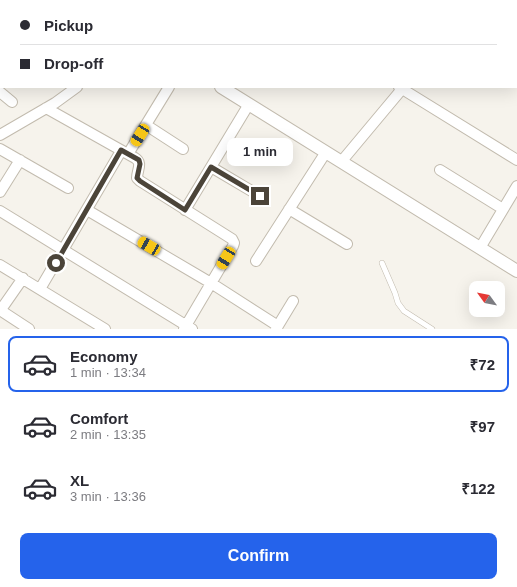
<!DOCTYPE html>
<meta charset="utf-8">
<style>
body{margin:0;font-family:Arial,sans-serif;background:#f2f2f3;color:#2b2b33;height:100vh;display:flex;flex-direction:column;font-size:15px;white-space:nowrap}
*{box-sizing:border-box;margin:0}
p{font-size:13px;color:#7c7c81}
.icon{flex:none;width:22px;height:22px;fill:none;stroke:currentColor;stroke-width:2;stroke-linecap:round;stroke-linejoin:round}
.map{position:relative;height:329px;overflow:hidden}
.drawer{display:flex;flex-direction:column;background:#fff;flex:1}
.drawer>*{flex:none}
.hud{position:absolute;left:0px;top:0px;width:517px;height:88px;box-shadow:0 4px 16px #0002;display:grid;align-content:center;height:88px;padding:0 20px;background:#fff}
.needle{width:26px;rotate:303deg}
.controls{position:absolute;left:469px;top:281px;display:grid;gap:8px}
.controls a{display:grid;place-items:center;width:36px;height:36px;border-radius:8px;background:#fff;box-shadow:0 4px 16px #0002;font-size:20px}
.end{position:absolute;width:18px;height:18px;margin:-9px;border:5px solid #4b4439;background:#fff;box-shadow:0 0 0 2px #fff}
.from{border-radius:50%}
.bubble{position:absolute;height:28px;border-radius:8px;background:#fff;box-shadow:0 4px 16px #0002;font-size:13px;font-weight:700;line-height:28px;text-align:center}
.car{position:absolute;width:12px;height:24px;margin:-12px -6px;border-radius:5px;box-shadow:0 0 3px 1px #0007;background:linear-gradient(#f5c518 24%,#345 0 40%,#f5c518 0 76%,#345 0 86%,#f5c518 0)}
.hud b{display:flex;align-items:center;gap:14px;height:38px;font-size:15px}
.hud b+b{border-top:1px solid #e1e1e2}
.hud i{width:10px;height:10px;background:#2b2b33}
ul{padding:7px 0 0;list-style:none}
li{display:flex;align-items:center;gap:12px;height:56px;margin:0 8px 6px;padding:0 12px;border:2px solid transparent;border-radius:8px}
li div{flex:1}
li b{display:block;font-size:15px}
li em{font-style:normal;font-weight:700}
li.selected{border-color:#2563eb}
li>.icon{width:36px;height:36px;stroke-width:1.5}
.action{display:flex;gap:8px;margin-top:auto;padding:8px 20px}
.action a{flex:1;height:46px;border-radius:8px;background:#2563eb;color:#fff;font-size:16px;font-weight:700;line-height:46px;text-align:center}
.map>svg:first-child{display:block}
.lines{fill:none;stroke-linecap:round;stroke-linejoin:round}
.service-casing{stroke:#c2bbae;stroke-width:6}
.minor-casing{stroke:#c2bbae;stroke-width:12}
.tertiary-casing{stroke:#c2bbae;stroke-width:14}
.service{stroke:#fff;stroke-width:5}
.minor{stroke:#fff;stroke-width:10}
.tertiary{stroke:#fff;stroke-width:12}
.route{stroke:#4b4439;stroke-width:5}
</style>
<div class="map">
<svg width="517" height="329" viewBox="0 0 517 329">
<rect width="100%" height="100%" fill="#f6f3ec"/>
<g class="lines">
<g class="service-casing">
<path id="service" d="M382,263L395,293L398,303L404,311L432,329"/>
</g>
<g class="minor-casing">
<path id="minor" d="M278,0L280,1
M450,0L453,1
M60,1L61,0
M139,1L140,0
M217,1L218,0
M316,1L317,0
M516,31L517,32
M399,87L517,160
M0,92L12,102
M46,108L135,158C143,163 137,170 137,178L140,181L232,239L234,243L233,246L184,329
M146,125L183,149
M0,135L55,103L77,87
M0,149L68,188
M128,154L169,87
M341,162L402,89
M211,167L260,196
M440,170L503,209
M0,192L20,160
M289,209L347,244
M87,210L211,283L278,326
M185,210L249,104
M0,211L192,329
M480,248L517,186
M256,261L326,152
M0,265L105,329
M40,289L121,151
M0,310L29,329
M0,311L23,278
M276,329L293,301"/>
</g>
<g class="tertiary-casing">
<path id="tertiary" d="M82,0L84,1
M221,87L517,271"/>
</g>
<use href="#service" class="service"/>
<use href="#minor" class="minor"/>
<use href="#tertiary" class="tertiary"/>
</g>
<g class="lines">
<path class="route" d="M56,263L121,150L139,160L140,164L137,178L140,181L185,210L211,167L260,196"/>
</g>
</svg>
<div class="controls">
<a><svg class="needle" viewBox="-14 -14 28 28"><path d="M0-13l5 13h-10z" fill="#e53935"/><path d="M0 13l5-13h-10z" fill="#7c7c81"/></svg></a>
</div>
<i class="end from" style="left:56px;top:263px"></i>
<i class="end" style="left:260px;top:196px"></i>
<div class="bubble" style="left:227px;top:138px;width:66px">1 min</div>
<i class="car" style="left:140px;top:135px;rotate:212deg"></i>
<i class="car" style="left:149px;top:246px;rotate:300deg"></i>
<i class="car" style="left:226px;top:258px;rotate:211deg"></i>
<div class="hud">
<b><i class="from"></i>Pickup</b>
<b><i></i>Drop-off</b>
</div>
</div>
<section class="drawer">
<ul>
<li class="selected"><svg class="icon" aria-label="car" viewBox="0 0 24 24"><path d="M5 17H2v-5l4-1 3-4h7l3 4 3 1v5h-3M9 17h6M6 11h13"/><circle cx="7" cy="17" r="2"/><circle cx="17" cy="17" r="2"/></svg><div><b>Economy</b><p>1 min · 13:34</p></div><em>₹72</em></li>
<li><svg class="icon" aria-label="car" viewBox="0 0 24 24"><path d="M5 17H2v-5l4-1 3-4h7l3 4 3 1v5h-3M9 17h6M6 11h13"/><circle cx="7" cy="17" r="2"/><circle cx="17" cy="17" r="2"/></svg><div><b>Comfort</b><p>2 min · 13:35</p></div><em>₹97</em></li>
<li><svg class="icon" aria-label="car" viewBox="0 0 24 24"><path d="M5 17H2v-5l4-1 3-4h7l3 4 3 1v5h-3M9 17h6M6 11h13"/><circle cx="7" cy="17" r="2"/><circle cx="17" cy="17" r="2"/></svg><div><b>XL</b><p>3 min · 13:36</p></div><em>₹122</em></li>
</ul>
<div class="action"><a>Confirm</a></div>
</section>
